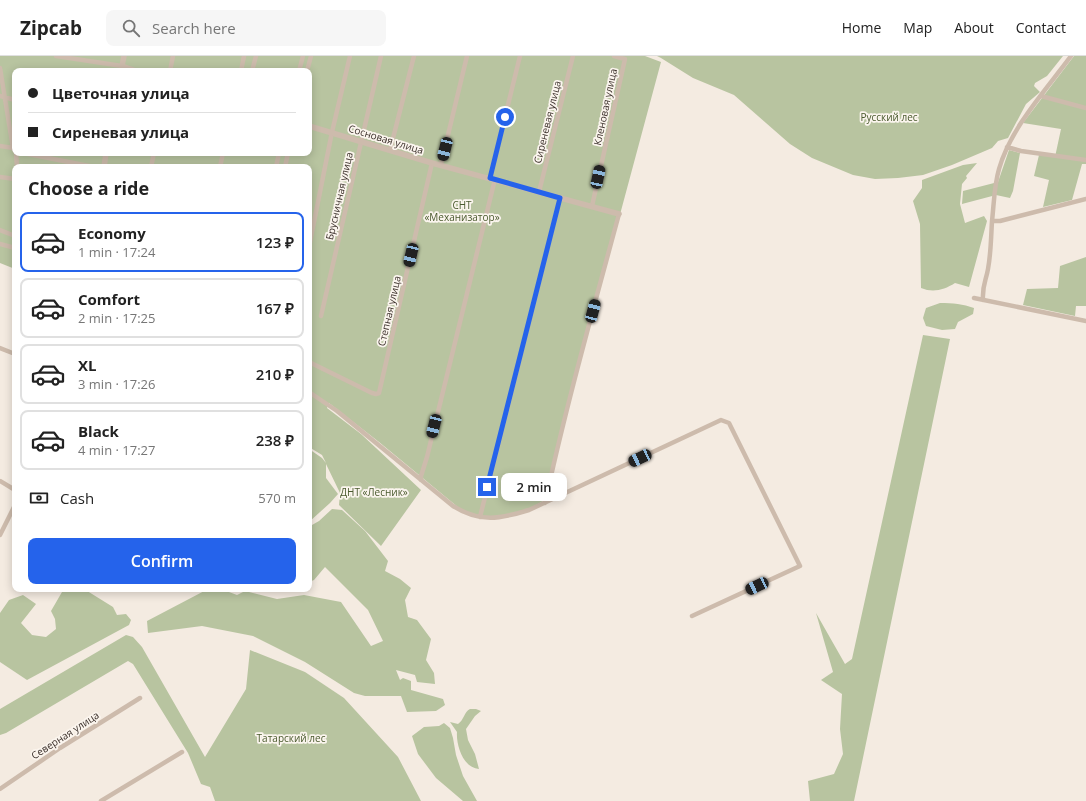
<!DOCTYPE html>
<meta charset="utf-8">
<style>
body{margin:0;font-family:"Open Sans",sans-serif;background:#f6f6f6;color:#222;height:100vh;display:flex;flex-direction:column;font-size:15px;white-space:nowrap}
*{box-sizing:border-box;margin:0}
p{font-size:13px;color:#767676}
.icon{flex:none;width:22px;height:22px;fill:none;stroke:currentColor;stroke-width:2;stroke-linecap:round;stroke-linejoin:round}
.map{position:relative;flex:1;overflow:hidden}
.sheet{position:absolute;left:12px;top:108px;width:300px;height:428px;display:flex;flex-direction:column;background:#fff;border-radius:8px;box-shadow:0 2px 10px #0003}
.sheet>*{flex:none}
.guide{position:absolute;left:12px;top:12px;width:300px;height:88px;border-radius:8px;box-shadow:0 2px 10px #0003;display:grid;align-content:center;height:88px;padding:0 16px;background:#fff}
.end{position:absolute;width:18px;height:18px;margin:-9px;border:5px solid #2563eb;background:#fff;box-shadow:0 0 0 2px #fff}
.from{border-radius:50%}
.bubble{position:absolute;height:28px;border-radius:8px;background:#fff;box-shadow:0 2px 10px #0003;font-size:13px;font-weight:600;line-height:28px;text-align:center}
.car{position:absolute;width:12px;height:24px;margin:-12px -6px;border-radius:5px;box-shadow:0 0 3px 1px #0007;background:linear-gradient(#222 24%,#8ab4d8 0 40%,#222 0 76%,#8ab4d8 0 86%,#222 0)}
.guide b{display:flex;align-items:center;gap:14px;height:38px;font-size:15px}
.guide b+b{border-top:1px solid #e0e0e0}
.guide i{width:10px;height:10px;background:#222}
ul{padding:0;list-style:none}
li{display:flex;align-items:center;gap:12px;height:60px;margin:0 8px 6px;padding:0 8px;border:2px solid #e0e0e0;border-radius:8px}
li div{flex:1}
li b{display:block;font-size:15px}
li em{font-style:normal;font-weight:600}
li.on{border-color:#2563eb}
li>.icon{width:36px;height:36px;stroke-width:1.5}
h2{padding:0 16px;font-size:18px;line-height:48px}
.pay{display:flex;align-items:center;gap:10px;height:44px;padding:0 16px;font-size:15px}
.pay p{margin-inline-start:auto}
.button{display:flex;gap:8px;margin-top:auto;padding:8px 16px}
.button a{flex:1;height:46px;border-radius:8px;background:#2563eb;color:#fff;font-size:16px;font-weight:600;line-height:46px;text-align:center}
header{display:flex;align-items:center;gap:24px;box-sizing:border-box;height:56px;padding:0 20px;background:#fff;border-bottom:1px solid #e0e0e0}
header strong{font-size:19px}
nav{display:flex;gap:22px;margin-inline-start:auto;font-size:14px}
.search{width:280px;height:36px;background:#f6f6f6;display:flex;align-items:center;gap:10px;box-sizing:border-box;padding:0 14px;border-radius:8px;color:#767676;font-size:15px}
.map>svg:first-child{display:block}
.green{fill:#b8c4a0;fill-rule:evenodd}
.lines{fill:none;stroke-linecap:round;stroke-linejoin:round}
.minor{stroke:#cdbbac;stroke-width:4.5}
.tertiary{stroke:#cdbbac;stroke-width:5.5}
.route{stroke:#2563eb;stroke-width:5}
.labels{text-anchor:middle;stroke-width:3.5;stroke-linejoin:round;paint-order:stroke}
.street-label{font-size:10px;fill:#3b302b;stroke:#fbf5ee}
.park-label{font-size:10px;fill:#4a5a2e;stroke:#fbf5ee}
</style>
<header>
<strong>Zipcab</strong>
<div class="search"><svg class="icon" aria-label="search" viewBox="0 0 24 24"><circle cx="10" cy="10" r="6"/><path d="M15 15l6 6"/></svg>Search here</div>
<nav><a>Home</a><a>Map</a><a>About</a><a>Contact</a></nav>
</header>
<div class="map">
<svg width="1086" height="745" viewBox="0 0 1086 745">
<rect width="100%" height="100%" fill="#f4ebe1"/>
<path class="green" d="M0,0H645L661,6L543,445L524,456L490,461L474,459L459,452L379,386L329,347L327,352L361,378L421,434L381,490L339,449L340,437L326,408V422L338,438L330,447L309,466V393L322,402L326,407L322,399L309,391V111H15V213L0,207ZM15,15H309V97H15Z
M657,0H1063L1047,20L1035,27L1034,30L1040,36L1026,48L1008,82L998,85L992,92L952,109L923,119L898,122L875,123L853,119L812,102L790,88L734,39L693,22L661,2Z
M1074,0H1086V108H1082L1072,144L1043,151L1049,124L1034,120L1039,99L1055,101L1061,73L1023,67Z
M1009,94L1020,97L1013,135L1010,142L996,139L962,148L963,135L998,126Z
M977,107L966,120L967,122L962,128L960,148L965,167L984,160L987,165L969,231L955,227C944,234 933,237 921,232L920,168L913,145L922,132V124L963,109Z
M1086,201V250H1076L1075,260L1023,249L1027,233L1058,232L1060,210Z
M940,247C953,247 963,248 974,252L973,258L958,266L955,273L942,274L926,270L923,262L926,252Z
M923,279L950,283L854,745H810L808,725L834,718L843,698L840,673L842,638L821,624L833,616L816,557L845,608L852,603Z
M332,453L342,454L365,475L388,505L385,515L400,523L411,532L405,544L408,561L417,564L431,583L426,604L434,617L435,628L417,626L415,619L396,614L400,624L403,622L411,625V634L443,643L445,649L436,655L407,656L401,640H365L354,637L305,606L253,580L202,570L148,577L147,565L208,533H221L237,539L245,535L277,543L304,539L341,546L371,590L383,585L368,554L325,511L314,524L309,526V473L312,469L319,465Z
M54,533H84L113,551L117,559L126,558L131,564L129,569L27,624L0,606V557L9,544L23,539L36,548L21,567L32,579L46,581L56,573L55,563L51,555L62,536Z
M126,579L133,581L142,591L205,701L246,633L250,594L305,616L344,642L398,701L421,745H215L210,731L201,728L188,697L133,608L128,605L6,677L0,679V653Z
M470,653H476L481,655L475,660L466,673L468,684L475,698L479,713C463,712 456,689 457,676L450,666L458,668C464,664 464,656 470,653Z
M444,667L450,672L453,682L456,699L463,720L477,745H463L436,722L418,698L412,680L424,671L439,670Z"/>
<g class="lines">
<path class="minor" d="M56,0L122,10
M1071,0C1046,34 1011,71 999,113C994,130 994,148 992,165H1000L1086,143
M0,12L13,92L15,95
M170,15L173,0
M241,15L244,0
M252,15L256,0
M299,15L303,0
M307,15L311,0
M0,40L15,44
M1041,40L1086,52
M0,90L13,92
M1007,91L1021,95L1086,104
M390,94L414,0
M16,97L17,111
M23,97L94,111
M441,108L467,0
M151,111L154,97
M220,111L223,97
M276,111L279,97
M285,111L288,97
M0,121L15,123
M490,122L520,0
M539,136L573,0
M592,150L625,3L614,0
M0,174L15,180
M0,188L15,192
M309,191L332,76L350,0
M974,242L1086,265
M983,244C982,229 986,225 988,213C991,197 991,181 992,165
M321,260L381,0
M0,292L15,298
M309,306L372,337L376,338L379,337L432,107
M309,336L337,355L453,450C480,467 500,463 529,454L721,364L729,367L800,510L692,560
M421,424V420L427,401L495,123
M0,425L15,434
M545,447C566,350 593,254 619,158
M480,461L560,142
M0,479L15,449
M0,733L60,692L140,642
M101,745L182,696"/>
<path class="tertiary" d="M122,10L136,15
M121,15L124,0
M309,70L432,107L619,158
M104,111L106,97"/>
</g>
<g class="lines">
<path class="route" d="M487,431L560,142L490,122L505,61"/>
</g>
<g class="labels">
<g class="street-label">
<text transform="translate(605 51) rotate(-78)" y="4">Кленовая улица</text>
<text transform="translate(547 66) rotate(-76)" y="4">Сиреневая улица</text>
<text transform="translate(386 83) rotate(17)" y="4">Сосновая улица</text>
<text transform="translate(339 140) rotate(-77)" y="4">Брусничная улица</text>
<text transform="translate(389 255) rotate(-77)" y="4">Степная улица</text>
<text transform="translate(65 679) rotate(-33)" y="4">Северная улица</text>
</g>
<g class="park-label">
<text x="889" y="65">Русский лес</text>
<text x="462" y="153">СНТ<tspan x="462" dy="12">«Механизатор»</tspan></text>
<text x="374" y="440">ДНТ «Лесник»</text>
<text x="291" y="686">Татарский лес</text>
</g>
</g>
</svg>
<i class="end from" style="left:505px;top:61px"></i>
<i class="end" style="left:487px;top:431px"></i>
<div class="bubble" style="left:501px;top:417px;width:66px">2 min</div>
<i class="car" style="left:445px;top:93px;rotate:194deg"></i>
<i class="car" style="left:598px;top:121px;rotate:12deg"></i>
<i class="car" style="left:411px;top:199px;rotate:193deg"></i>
<i class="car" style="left:593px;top:255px;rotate:15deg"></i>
<i class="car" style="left:434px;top:370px;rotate:194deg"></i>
<i class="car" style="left:640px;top:402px;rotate:245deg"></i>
<i class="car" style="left:757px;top:530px;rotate:245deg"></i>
<div class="guide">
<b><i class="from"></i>Цветочная улица</b>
<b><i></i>Сиреневая улица</b>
</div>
<section class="sheet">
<h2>Choose a ride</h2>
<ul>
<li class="on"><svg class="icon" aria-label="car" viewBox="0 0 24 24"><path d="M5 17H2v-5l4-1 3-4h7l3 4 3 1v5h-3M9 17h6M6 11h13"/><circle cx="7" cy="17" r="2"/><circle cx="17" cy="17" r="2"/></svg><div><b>Economy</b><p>1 min · 17:24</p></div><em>123 ₽</em></li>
<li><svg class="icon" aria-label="car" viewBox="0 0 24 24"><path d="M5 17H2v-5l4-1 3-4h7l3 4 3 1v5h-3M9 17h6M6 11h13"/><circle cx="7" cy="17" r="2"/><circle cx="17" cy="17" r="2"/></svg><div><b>Comfort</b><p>2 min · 17:25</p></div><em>167 ₽</em></li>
<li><svg class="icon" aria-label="car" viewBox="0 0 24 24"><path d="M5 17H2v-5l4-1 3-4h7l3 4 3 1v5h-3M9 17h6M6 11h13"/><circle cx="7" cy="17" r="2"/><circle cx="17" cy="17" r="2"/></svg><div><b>XL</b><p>3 min · 17:26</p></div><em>210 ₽</em></li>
<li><svg class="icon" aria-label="car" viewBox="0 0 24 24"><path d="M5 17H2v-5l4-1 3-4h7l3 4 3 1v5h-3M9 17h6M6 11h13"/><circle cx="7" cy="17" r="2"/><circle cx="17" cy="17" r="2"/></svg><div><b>Black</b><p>4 min · 17:27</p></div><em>238 ₽</em></li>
</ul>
<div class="pay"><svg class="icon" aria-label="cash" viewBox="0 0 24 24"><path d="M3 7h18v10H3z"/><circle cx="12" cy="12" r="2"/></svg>Cash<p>570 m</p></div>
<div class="button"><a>Confirm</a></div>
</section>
</div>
